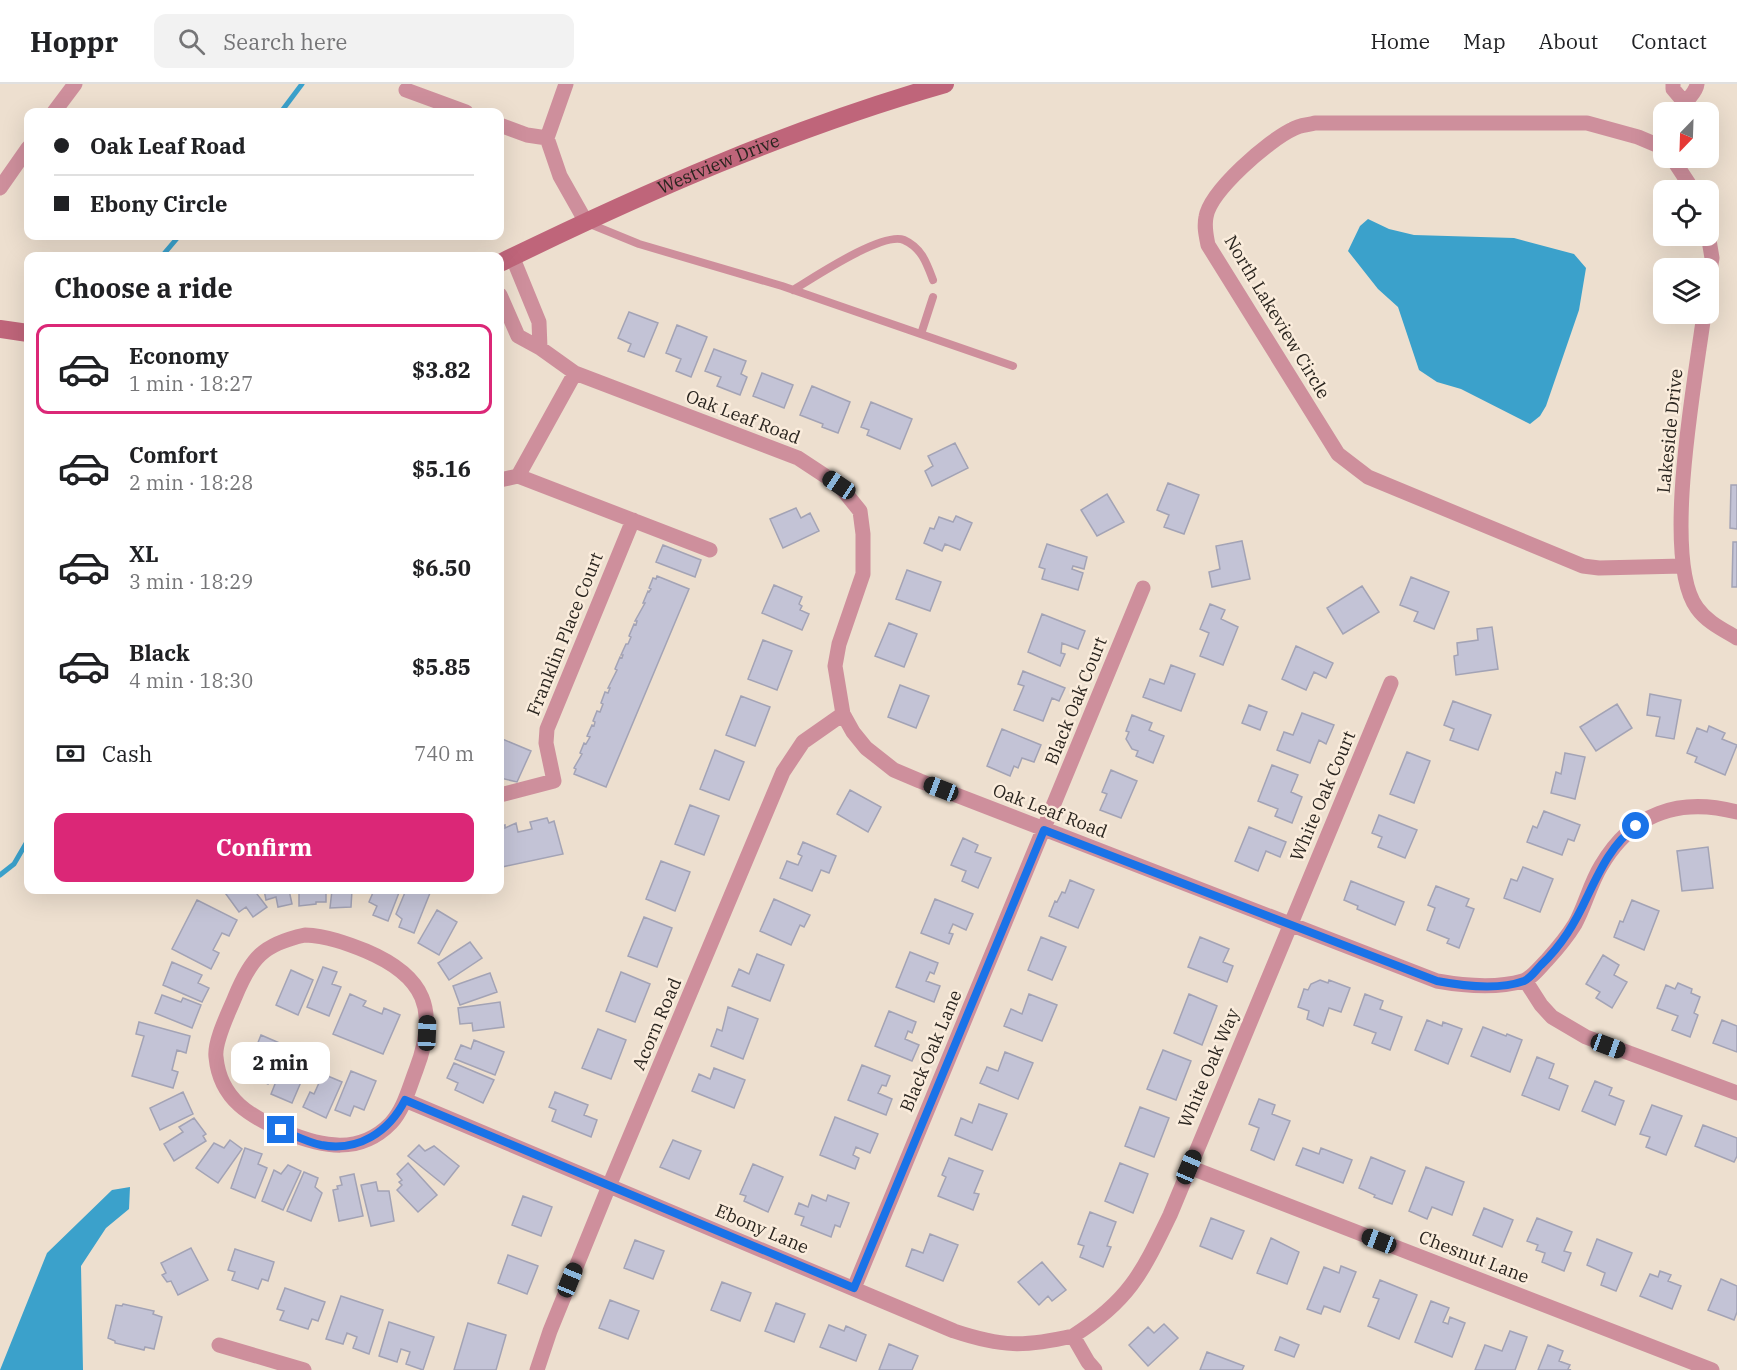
<!DOCTYPE html>
<meta charset="utf-8">
<style>
body{margin:0;font-family:"IBM Plex Serif",serif;background:#f2f2f2;color:#202124;height:100vh;display:flex;flex-direction:column;font-size:22px;white-space:nowrap}
*{box-sizing:border-box;margin:0}
p{font-size:20px;color:#757577}
.icon{flex:none;width:33px;height:33px;fill:none;stroke:currentColor;stroke-width:2;stroke-linecap:round;stroke-linejoin:round}
.map{position:relative;flex:1;overflow:hidden}
.details{position:absolute;left:24px;top:168px;width:480px;height:642px;display:flex;flex-direction:column;background:#fff;border-radius:12px;box-shadow:0 6px 24px #0002}
.details>*{flex:none}
.banner{position:absolute;left:24px;top:24px;width:480px;height:132px;border-radius:12px;box-shadow:0 6px 24px #0002;display:grid;align-content:center;height:132px;padding:0 30px;background:#fff}
.needle{width:39px;rotate:203deg}
.controls{position:absolute;left:1653px;top:18px;display:grid;gap:12px}
.controls a{display:grid;place-items:center;width:66px;height:66px;border-radius:12px;background:#fff;box-shadow:0 6px 24px #0002;font-size:30px}
.end{position:absolute;width:27px;height:27px;margin:-14px;border:8px solid #1a73e8;background:#fff;box-shadow:0 0 0 3px #fff}
.from{border-radius:50%}
.bubble{position:absolute;height:42px;border-radius:12px;background:#fff;box-shadow:0 6px 24px #0002;font-size:20px;font-weight:800;line-height:42px;text-align:center}
.car{position:absolute;width:18px;height:36px;margin:-18px -9px;border-radius:8px;box-shadow:0 0 4px 2px #0007;background:linear-gradient(#222 24%,#8ab4d8 0 40%,#222 0 76%,#8ab4d8 0 86%,#222 0)}
.banner b{display:flex;align-items:center;gap:21px;height:57px;font-size:22px}
.banner b+b{border-top:2px solid #e0e0e0}
.banner i{width:15px;height:15px;background:#202124}
ul{padding:0;list-style:none}
li{display:flex;align-items:center;gap:18px;height:90px;margin:0 12px 9px;padding:0 18px;border:3px solid transparent;border-radius:12px}
li div{flex:1}
li b{display:block;font-size:22px}
li em{font-style:normal;font-weight:800}
li.active{border-color:#db2777}
li>.icon{width:54px;height:54px;stroke-width:1.5}
h2{padding:0 30px;font-size:27px;line-height:72px}
.pay{display:flex;align-items:center;gap:15px;height:66px;padding:0 30px;font-size:22px}
.pay p{margin-inline-start:auto}
.primary-button{display:flex;gap:12px;margin-top:auto;padding:12px 30px}
.primary-button a{flex:1;height:69px;border-radius:12px;background:#db2777;color:#fff;font-size:24px;font-weight:800;line-height:69px;text-align:center}
header{display:flex;align-items:center;gap:36px;box-sizing:border-box;height:84px;padding:0 30px;background:#fff;border-bottom:2px solid #e0e0e0}
header strong{font-size:28px}
nav{display:flex;gap:33px;margin-inline-start:auto;font-size:21px}
.search{width:420px;height:54px;background:#f2f2f2;display:flex;align-items:center;gap:15px;box-sizing:border-box;padding:0 21px;border-radius:12px;color:#757577;font-size:22px}
.map>svg:first-child{display:block}
.water{fill:#3ba1cb}
.lines{fill:none;stroke-linecap:round;stroke-linejoin:round}
.stream{stroke:#3ba1cb;stroke-width:5}
.building{fill:#c3c3d6;stroke:#a3a3b5;stroke-width:1.5}
.lane{stroke:#ce8f9c;stroke-width:8}
.street{stroke:#ce8f9c;stroke-width:15}
.secondary{stroke:#bf657a;stroke-width:18}
.route{stroke:#1a73e8;stroke-width:8}
.labels{text-anchor:middle;stroke-width:5;stroke-linejoin:round;paint-order:stroke}
.street-label{font-size:18px;fill:#2a251f;stroke:#faecdc}
</style>
<header>
<strong>Hoppr</strong>
<div class="search"><svg class="icon" aria-label="search" viewBox="0 0 24 24"><circle cx="10" cy="10" r="6"/><path d="M15 15l6 6"/></svg>Search here</div>
<nav><a>Home</a><a>Map</a><a>About</a><a>Contact</a></nav>
</header>
<div class="map">
<svg width="1737" height="1286" viewBox="0 0 1737 1286">
<rect width="100%" height="100%" fill="#eddfcf"/>
<path class="water" d="M1368,135L1389,145L1414,151L1514,154L1574,170L1586,184L1579,226L1546,322L1540,332L1530,340L1461,305L1437,298L1419,286L1398,223L1378,205L1348,167L1360,142Z
M130,1103L129,1125L106,1144L81,1182L83,1286H0L47,1169L112,1106Z"/>
<g class="lines">
<path class="stream" d="M281,28L302,0
M162,172L179,152
M0,791L14,780L28,756"/>
</g>
<path class="building" d="M629,228L658,239L644,273L628,267L631,260L618,254Z
M677,241L707,253L691,293L676,287L681,275L666,269Z
M714,265L746,277L741,290L747,293L740,311L717,302L721,293L705,287Z
M762,289L793,301L784,324L753,312Z
M812,302L850,318L838,349L822,343L823,340L800,331Z
M871,318L912,335L900,365L867,351L869,346L861,343Z
M955,359L968,384L932,402L925,387L933,382L928,372Z
M1168,399L1199,411L1184,450L1164,443L1169,431L1157,426Z
M1731,401H1737V445L1730,444Z
M1107,410L1124,438L1097,452L1081,426Z
M796,424L801,434L810,429L819,447L783,464L770,435Z
M956,432L972,439L960,466L945,460L942,467L924,459L930,444L934,445L939,433L953,438Z
M1242,457L1250,495L1212,503L1209,488L1220,485L1216,462Z
M1733,458H1737V503H1732Z
M1047,460L1087,473L1084,485L1073,482L1072,485L1083,489L1078,506L1042,495L1045,485L1039,483Z
M663,461L701,476L695,493L656,478Z
M907,486L941,498L930,527L896,515Z
M657,492L689,505L606,703L574,690L576,685L574,684L582,670L580,669L584,659L586,660L590,653L587,652L592,641L594,642L595,638L593,637L597,627L600,628L603,620L601,619L605,608L608,609L610,604H608L617,586L615,585L620,573L622,574L623,571H621L626,560H628L631,553L629,552L634,540L636,541L637,537H635L645,519H643L648,507L649,508L651,505L649,504L653,494L656,495Z
M1411,493L1449,508L1434,545L1414,537L1418,528L1400,521Z
M774,501L802,513L799,520L802,522L800,526L809,530L802,546L762,529Z
M1362,502L1379,528L1343,550L1327,524Z
M1210,520L1225,526L1221,535L1238,543L1223,581L1200,572L1209,549L1200,545Z
M1042,530L1085,547L1078,565L1062,559L1061,569L1065,570L1060,582L1028,568Z
M889,539L917,550L904,583L875,572Z
M1492,543L1498,585L1456,591L1454,572L1458,571L1457,559L1478,556L1477,545Z
M763,556L792,567L777,606L748,595Z
M1296,562L1333,579L1326,594L1314,588L1306,606L1282,595Z
M1171,581L1195,590L1181,627L1143,613L1150,595L1164,600Z
M1023,587L1065,604L1059,617L1052,614L1043,637L1014,626L1024,602L1018,600Z
M900,601L929,612L916,644L888,633Z
M1650,610L1681,616L1674,655L1656,652L1660,633L1647,631Z
M741,612L770,623L755,662L726,651Z
M1453,617L1491,631L1478,666L1450,656L1454,645L1444,641Z
M1617,620L1632,644L1596,667L1580,643Z
M1249,621L1267,628L1260,646L1242,639Z
M1302,629L1334,641L1326,660L1319,656L1310,679L1277,666L1284,648L1293,651Z
M1132,631L1152,639L1149,646L1164,652L1153,679L1136,672L1138,667L1132,665L1126,655L1129,648L1126,647Z
M1709,642L1725,649L1722,655L1737,661L1725,691L1695,678L1697,673L1687,669L1697,644L1707,648Z
M1002,645L1041,661L1034,678L1022,674L1018,684L1014,682L1010,692L987,682Z
M500,654L531,667L517,698L500,694Z
M715,666L744,678L729,716L700,705Z
M1407,668L1430,677L1414,719L1390,710Z
M1565,669L1585,673L1575,715L1551,709L1556,688L1561,690Z
M1272,681L1298,691L1291,708L1302,713L1292,739L1275,732L1278,725L1258,717Z
M1111,686L1137,697L1121,734L1100,726L1107,710L1102,708Z
M850,706L881,723L868,748L837,730Z
M690,721L719,732L704,771L675,760Z
M1544,727L1580,741L1574,757L1568,755L1562,771L1527,758L1533,742L1537,744Z
M1379,731L1417,746L1405,774L1378,763L1382,753L1372,749Z
M547,734L549,739L554,737L563,770L502,783L500,772V742L505,741V744L516,739L518,748L532,745L530,738Z
M1249,743L1286,758L1280,773L1266,767L1258,787L1235,777Z
M963,754L978,761L975,768L991,774L978,804L962,797L966,787L951,781Z
M803,758L836,772L829,789L821,786L812,807L780,794L787,777L798,781L802,772L798,770Z
M1708,763L1713,804L1682,807L1677,767Z
M661,777L690,788L675,827L646,815Z
M1523,783L1553,795L1540,828L1504,814L1511,795L1517,797Z
M1070,796L1094,806L1078,844L1049,832L1055,817L1057,818L1062,808L1065,809Z
M1351,797L1404,818L1395,841L1357,825L1358,822L1344,816Z
M1436,802L1469,815L1466,822L1474,825L1459,864L1447,859L1449,855L1427,846L1435,824L1428,821Z
M223,806H254L267,823L253,833L246,823L239,828Z
M264,806H289L292,820L278,823L276,813L266,816Z
M299,806H326V818H316V820L299,822Z
M332,806H352L351,823L330,824Z
M374,806H400L388,837L373,831L377,822L369,818Z
M406,806H421L430,809L414,849L399,843L402,835L396,830Z
M774,815L810,831L804,843L800,841L791,861L760,847Z
M935,815L973,830L966,846L953,840L949,849L953,850L949,860L921,849Z
M197,816L237,836L229,852L222,849L213,866L219,869L211,885L172,865Z
M1632,816L1659,827L1644,866L1614,853L1620,837L1623,838Z
M437,826L457,838L439,871L418,859Z
M644,833L672,844L657,883L628,872Z
M1041,853L1066,863L1052,896L1028,886Z
M1200,853L1229,865L1223,878L1233,882L1227,898L1188,883Z
M470,858L482,874L449,896L438,879Z
M910,868L938,879L934,890L930,888L926,897L940,902L934,918L896,903Z
M757,870L784,881L770,917L732,902L739,885L749,890Z
M1603,871L1619,881L1614,891L1627,898L1612,924L1596,914L1600,908L1586,900Z
M172,878L202,891L198,899L209,904L202,918L163,901Z
M323,883L337,888L332,900L341,903L329,932L307,923Z
M291,886L313,896L298,931L276,921Z
M621,888L650,900L635,938L606,927Z
M490,889L497,908L460,921L453,902Z
M1320,896L1328,899L1329,896L1350,904L1341,928L1329,924L1323,942L1307,935L1309,927L1298,923L1304,905L1308,906L1311,900Z
M1678,899L1692,905L1691,909L1700,913L1694,929L1698,931L1690,953L1672,946L1678,932L1657,924L1666,901L1675,905Z
M350,910L366,917L363,922L382,930L384,924L400,931L383,970L333,950Z
M1029,910L1057,921L1042,957L1004,942L1011,925L1022,930Z
M1189,910L1217,922L1202,961L1174,949Z
M1365,910L1383,917L1380,925L1402,933L1390,966L1372,959L1376,949L1354,941Z
M162,911L181,918L183,914L201,921L192,944L155,929Z
M500,918L504,943L473,947L472,939L460,940L458,924Z
M728,923L758,935L743,975L711,962L717,945L722,947Z
M889,927L916,938L912,949L908,947L905,955L919,961L912,977L875,962Z
M1427,936L1442,942L1443,938L1462,945L1448,980L1415,966Z
M1722,936L1737,942V968L1713,959Z
M139,938L190,952L186,969L177,966L172,986L178,988L173,1004L132,992L144,952L136,950Z
M1483,943L1506,952L1507,950L1522,956L1510,988L1471,972Z
M598,945L626,956L611,995L582,984Z
M261,951L284,961L268,1000L254,994L258,984L249,981Z
M474,956L504,968L495,991L455,975L461,961L471,965Z
M1163,966L1191,977L1176,1016L1147,1005Z
M1005,968L1033,979L1018,1015L980,999L987,983L998,987Z
M1537,973L1554,980L1549,994L1568,1002L1559,1026L1522,1011Z
M285,975L307,984L292,1019L271,1010Z
M454,979L494,996L483,1019L455,1006L458,999L447,994Z
M862,981L890,992L886,1002L882,1001L878,1009L892,1015L886,1031L848,1016Z
M714,984L745,996L734,1024L692,1007L699,990L710,995Z
M351,987L376,997L364,1026L354,1022L350,1032L335,1026Z
M323,990L342,998L326,1034L303,1023L310,1008L314,1010Z
M1595,997L1612,1004L1609,1011L1624,1017L1615,1041L1582,1027Z
M183,1008L193,1030L160,1046L150,1024Z
M555,1008L588,1021L584,1031L597,1036L591,1053L552,1037L556,1026L549,1023Z
M1259,1015L1275,1021L1272,1030L1290,1037L1274,1076L1251,1066L1259,1044L1249,1040Z
M979,1020L1007,1030L992,1066L955,1051L961,1034L972,1039Z
M1652,1021L1682,1032L1666,1071L1646,1063L1650,1053L1640,1050Z
M1140,1023L1169,1034L1154,1073L1125,1062Z
M835,1033L878,1050L870,1069L856,1063L853,1071L859,1074L855,1085L820,1071Z
M194,1034L206,1050L203,1052L206,1057L174,1077L164,1060L183,1048L179,1043Z
M1703,1041L1737,1054V1072L1734,1078L1695,1062Z
M230,1056L242,1065L218,1099L196,1084L214,1059L224,1064Z
M673,1056L701,1067L689,1095L660,1083Z
M419,1061L425,1067L434,1062L459,1082L444,1101L408,1072Z
M245,1064L262,1070L258,1080L267,1084L255,1114L231,1104Z
M1303,1064L1319,1070L1321,1064L1352,1076L1343,1099L1296,1081Z
M1371,1073L1405,1087L1392,1120L1374,1113L1375,1111L1359,1104Z
M949,1074L983,1087L974,1109L979,1110L973,1126L938,1112L946,1093L942,1091Z
M408,1079L437,1111L418,1128L397,1106L402,1101L399,1098L402,1096L397,1090Z
M1120,1079L1148,1090L1133,1129L1105,1117Z
M753,1080L783,1093L768,1128L744,1117L746,1112L740,1110Z
M288,1081L301,1087L283,1126L262,1117L274,1086L281,1090Z
M1426,1083L1464,1098L1452,1131L1432,1123L1427,1135L1409,1127Z
M304,1088L318,1094L315,1103L322,1109L311,1137L287,1127Z
M354,1090L363,1132L339,1137L333,1106L338,1105L337,1102L342,1101L340,1093Z
M376,1098L378,1107H389L394,1137L371,1142L361,1101Z
M812,1111L826,1117L828,1111L849,1119L840,1143L835,1141L831,1153L801,1141L804,1133L795,1130L799,1119L808,1123Z
M523,1112L552,1123L541,1152L512,1141Z
M1484,1124L1513,1136L1502,1163L1473,1151Z
M1090,1128L1116,1138L1107,1162L1111,1163L1103,1183L1080,1173L1084,1162L1078,1160Z
M1211,1134L1244,1147L1232,1175L1200,1162Z
M1537,1134L1572,1148L1564,1167L1571,1169L1564,1187L1542,1178L1545,1169L1536,1166L1538,1161L1527,1157Z
M930,1150L958,1161L943,1197L906,1182L912,1165L923,1169Z
M1271,1154L1299,1168L1287,1200L1257,1189Z
M1597,1155L1632,1169L1616,1207L1601,1201L1605,1189L1587,1181Z
M635,1156L664,1167L653,1195L624,1184Z
M191,1164L208,1196L178,1211L171,1197L167,1198L162,1191L166,1189L161,1179Z
M235,1165L274,1178L268,1197L262,1195L258,1205L232,1196L235,1188L228,1186Z
M508,1171L538,1182L527,1210L498,1199Z
M1042,1178L1066,1206L1052,1217L1048,1212L1039,1221L1018,1198Z
M1341,1182L1356,1188L1340,1228L1324,1222L1321,1230L1307,1225L1324,1183L1339,1189Z
M1660,1187L1671,1191L1668,1197L1681,1202L1672,1225L1640,1212L1650,1190L1658,1193Z
M1721,1195L1737,1202V1228L1734,1236L1708,1226Z
M1380,1196L1417,1211L1399,1255L1368,1242L1379,1215L1373,1213Z
M722,1198L751,1209L740,1237L711,1226Z
M285,1204L325,1218L318,1237L312,1235L308,1245L280,1236L284,1227L277,1225Z
M341,1212L383,1226L369,1270L353,1264L357,1253L347,1249L343,1260L326,1255Z
M610,1216L639,1227L628,1255L599,1244Z
M1431,1217L1449,1224L1443,1238L1448,1240L1450,1233L1465,1239L1452,1273L1415,1258Z
M776,1219L805,1230L794,1258L765,1247Z
M123,1220L154,1227L153,1230L162,1233L154,1265L145,1263L144,1266L115,1259V1257L108,1254L116,1221L122,1222Z
M389,1238L434,1253L423,1286L406,1280L410,1268L401,1265L397,1278L379,1272Z
M468,1239L506,1251L496,1286H454Z
M1164,1240L1178,1254L1148,1282L1129,1261L1148,1243L1154,1249Z
M829,1241L844,1247L846,1242L866,1251L856,1277L820,1263Z
M1510,1247L1527,1253L1515,1286H1475L1485,1261L1502,1267Z
M1280,1253L1299,1261L1294,1273L1275,1266Z
M889,1260L918,1272L912,1286H879Z
M1548,1261L1563,1267L1559,1277L1570,1281L1568,1285L1571,1286H1538Z
M1207,1268L1244,1282L1242,1286H1200Z"/>
<g class="lines">
<path class="lane" d="M590,140L639,160L782,202L1013,282
M793,206C813,194 883,147 904,156C922,164 927,180 933,196
M921,250L933,213"/>
<path class="street" d="M1673,0V5L1684,18
M406,6L466,28
M54,28L75,0
M1681,28C1685,15 1696,10 1697,0
M500,41L527,51L547,54L566,0
M547,54L560,92L586,138
M1664,64L1638,53L1587,39H1315C1308,41 1299,41 1293,45C1269,56 1210,107 1206,133C1204,143 1206,151 1208,161L1338,370L1368,393L1583,482L1599,484L1683,482
M1672,74L1693,106
M0,104L28,64
M1708,150L1712,174L1708,198
M512,172L539,238L540,264
M500,211L518,252L540,264L575,289L798,374L839,401L860,427L863,450V490L839,560L835,582L843,630L853,648L866,664L894,686L920,697L1437,897C1465,902 1495,905 1523,897C1532,894 1540,883 1547,876C1557,865 1567,853 1575,840C1585,822 1590,800 1601,782C1632,729 1679,713 1737,728
M1704,230C1696,292 1661,475 1697,524C1707,538 1722,545 1737,554
M518,392L710,466
M500,396L518,392L575,289
M500,711L554,697L546,659L547,645L633,436
M305,851C327,852 346,859 366,867C425,892 439,926 416,986C409,1004 404,1025 391,1039C360,1071 322,1063 286,1048C251,1033 220,1016 216,973C214,957 229,928 235,913C251,874 263,860 305,851Z
M1525,896L1541,921L1552,933L1586,953L1737,1009
M405,1016L954,1247C1002,1263 1024,1263 1073,1252L1088,1278L1095,1286
M1189,1083L1712,1286
M854,1204L1143,504
M1073,1252C1129,1217 1142,1189 1170,1131L1391,599
M219,1261L304,1286
M537,1286L550,1247L609,1102L783,688L803,658L843,630"/>
<g class="secondary">
<path id="s1" d="M500,179C643,109 791,44 945,0"/>
<path d="M0,245L28,249"/>
</g>
</g>
<g class="lines">
<path class="route" d="M281,1046C294,1051 307,1058 321,1061C358,1068 389,1048 405,1016L854,1204L1044,746L1437,897C1463,902 1499,906 1524,897C1531,894 1536,886 1541,881C1562,861 1575,839 1587,813C1600,786 1612,760 1636,742"/>
</g>
<g class="labels">
<g class="street-label">
<text dy="6" stroke="none"><textPath href="#s1" startOffset="240">Westview Drive</textPath></text>
<text transform="translate(1277 233) rotate(59)" y="6">North Lakeview Circle</text>
<text transform="translate(743 333) rotate(21)" y="6">Oak Leaf Road</text>
<text transform="translate(1670 347) rotate(-84)" y="6">Lakeside Drive</text>
<text transform="translate(565 550) rotate(-68)" y="6">Franklin Place Court</text>
<text transform="translate(1076 617) rotate(-68)" y="6">Black Oak Court</text>
<text transform="translate(1323 712) rotate(-67)" y="6">White Oak Court</text>
<text transform="translate(1050 727) rotate(21)" y="6">Oak Leaf Road</text>
<text transform="translate(657 940) rotate(-67)" y="6">Acorn Road</text>
<text transform="translate(931 967) rotate(-67)" y="6">Black Oak Lane</text>
<text transform="translate(1209 984) rotate(-67)" y="6">White Oak Way</text>
<text transform="translate(762 1145) rotate(23)" y="6">Ebony Lane</text>
<text transform="translate(1474 1173) rotate(21)" y="6">Chesnut Lane</text>
</g>
</g>
</svg>
<div class="controls">
<a><svg class="needle" viewBox="-14 -14 28 28"><path d="M0-13l5 13h-10z" fill="#e53935"/><path d="M0 13l5-13h-10z" fill="#757577"/></svg></a>
<a><svg class="icon" aria-label="locate" viewBox="0 0 24 24"><circle cx="12" cy="12" r="6"/><path d="M12 2v4M12 18v4M2 12h4M18 12h4"/></svg></a>
<a><svg class="icon" aria-label="layers" viewBox="0 0 24 24"><path d="M12 4l9 5-9 5-9-5zM3 14l9 5 9-5"/></svg></a>
</div>
<i class="end from" style="left:1636px;top:742px"></i>
<i class="end" style="left:281px;top:1046px"></i>
<div class="bubble" style="left:231px;top:958px;width:99px">2 min</div>
<i class="car" style="left:839px;top:401px;rotate:304deg"></i>
<i class="car" style="left:941px;top:705px;rotate:291deg"></i>
<i class="car" style="left:427px;top:949px;rotate:2deg"></i>
<i class="car" style="left:1608px;top:962px;rotate:110deg"></i>
<i class="car" style="left:1189px;top:1083px;rotate:23deg"></i>
<i class="car" style="left:1379px;top:1157px;rotate:291deg"></i>
<i class="car" style="left:570px;top:1196px;rotate:22deg"></i>
<div class="banner">
<b><i class="from"></i>Oak Leaf Road</b>
<b><i></i>Ebony Circle</b>
</div>
<section class="details">
<h2>Choose a ride</h2>
<ul>
<li class="active"><svg class="icon" aria-label="car" viewBox="0 0 24 24"><path d="M5 17H2v-5l4-1 3-4h7l3 4 3 1v5h-3M9 17h6M6 11h13"/><circle cx="7" cy="17" r="2"/><circle cx="17" cy="17" r="2"/></svg><div><b>Economy</b><p>1 min · 18:27</p></div><em>$3.82</em></li>
<li><svg class="icon" aria-label="car" viewBox="0 0 24 24"><path d="M5 17H2v-5l4-1 3-4h7l3 4 3 1v5h-3M9 17h6M6 11h13"/><circle cx="7" cy="17" r="2"/><circle cx="17" cy="17" r="2"/></svg><div><b>Comfort</b><p>2 min · 18:28</p></div><em>$5.16</em></li>
<li><svg class="icon" aria-label="car" viewBox="0 0 24 24"><path d="M5 17H2v-5l4-1 3-4h7l3 4 3 1v5h-3M9 17h6M6 11h13"/><circle cx="7" cy="17" r="2"/><circle cx="17" cy="17" r="2"/></svg><div><b>XL</b><p>3 min · 18:29</p></div><em>$6.50</em></li>
<li><svg class="icon" aria-label="car" viewBox="0 0 24 24"><path d="M5 17H2v-5l4-1 3-4h7l3 4 3 1v5h-3M9 17h6M6 11h13"/><circle cx="7" cy="17" r="2"/><circle cx="17" cy="17" r="2"/></svg><div><b>Black</b><p>4 min · 18:30</p></div><em>$5.85</em></li>
</ul>
<div class="pay"><svg class="icon" aria-label="cash" viewBox="0 0 24 24"><path d="M3 7h18v10H3z"/><circle cx="12" cy="12" r="2"/></svg>Cash<p>740 m</p></div>
<div class="primary-button"><a>Confirm</a></div>
</section>
</div>
